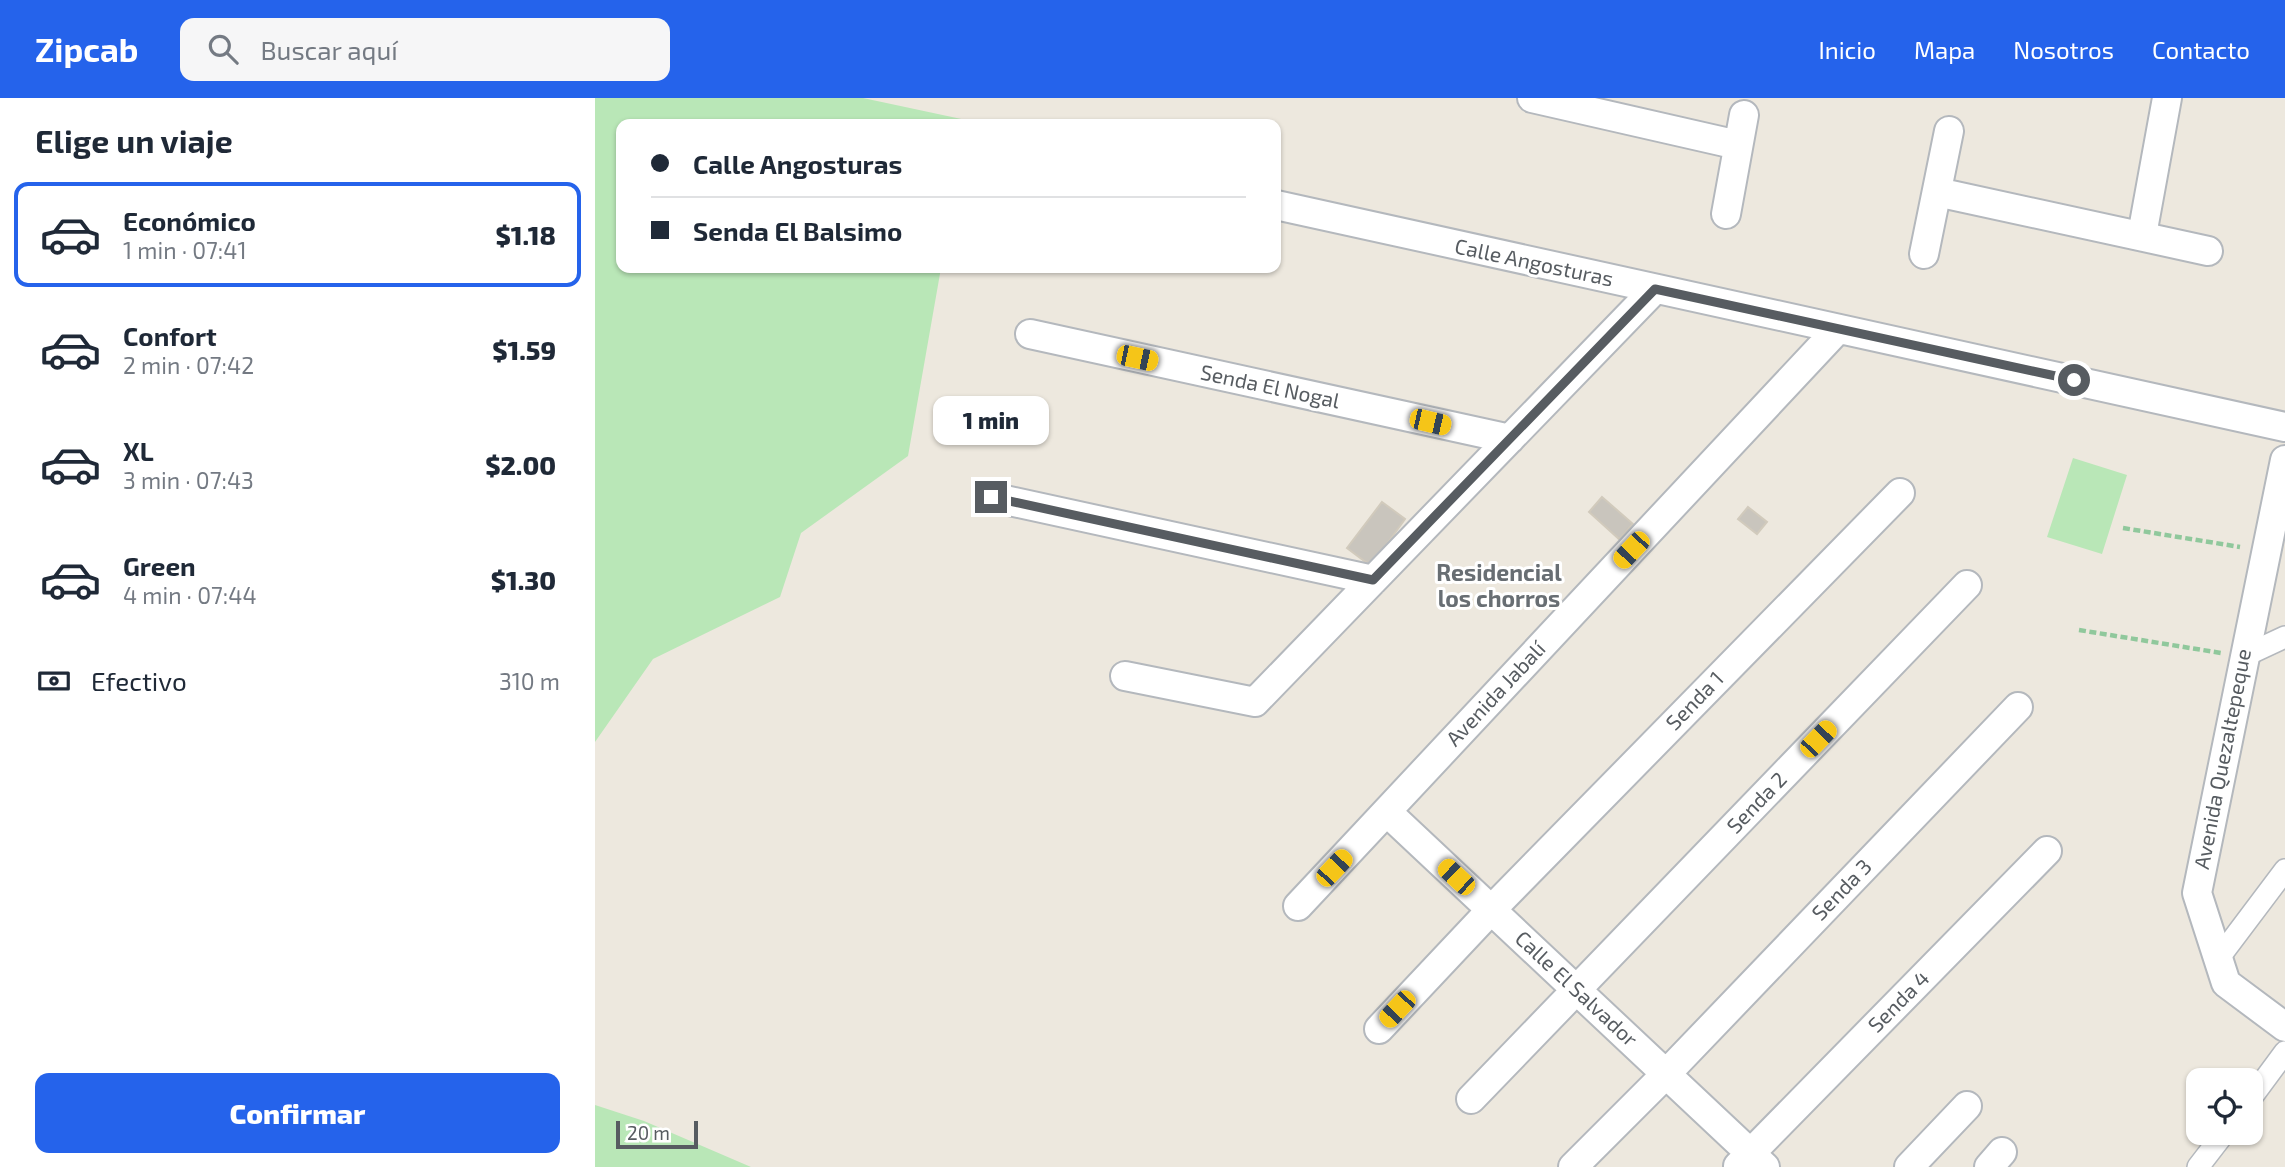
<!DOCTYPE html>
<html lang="es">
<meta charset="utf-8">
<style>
body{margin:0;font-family:"Exo 2",sans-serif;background:#f6f6f7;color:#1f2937;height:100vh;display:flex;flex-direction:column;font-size:26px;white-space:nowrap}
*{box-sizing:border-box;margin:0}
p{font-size:23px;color:#747a83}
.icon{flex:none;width:38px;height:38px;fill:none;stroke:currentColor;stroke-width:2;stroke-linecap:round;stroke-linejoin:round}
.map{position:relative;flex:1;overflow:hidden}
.side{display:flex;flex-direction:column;background:#fff;width:595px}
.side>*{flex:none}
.hud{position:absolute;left:21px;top:21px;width:665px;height:154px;border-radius:14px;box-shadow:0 2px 5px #0004;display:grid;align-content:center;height:154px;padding:0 35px;background:#fff}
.fabs{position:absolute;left:1591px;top:970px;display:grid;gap:14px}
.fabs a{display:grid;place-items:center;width:77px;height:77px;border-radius:14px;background:#fff;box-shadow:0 2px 5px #0004;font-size:35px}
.scale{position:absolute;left:21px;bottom:18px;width:82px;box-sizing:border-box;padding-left:7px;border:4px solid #575c61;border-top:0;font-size:19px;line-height:24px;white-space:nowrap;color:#575c61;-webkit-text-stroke:5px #fff;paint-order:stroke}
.end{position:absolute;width:32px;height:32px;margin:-16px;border:9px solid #575c61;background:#fff;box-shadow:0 0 0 4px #fff}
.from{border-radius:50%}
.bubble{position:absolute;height:49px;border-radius:14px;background:#fff;box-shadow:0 2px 5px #0004;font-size:23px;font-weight:800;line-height:49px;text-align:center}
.car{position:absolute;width:21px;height:42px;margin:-21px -10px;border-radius:9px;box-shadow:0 0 5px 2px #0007;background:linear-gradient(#f5c518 24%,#345 0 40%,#f5c518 0 76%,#345 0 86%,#f5c518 0)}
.hud b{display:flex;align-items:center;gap:24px;height:66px;font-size:26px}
.hud b+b{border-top:2px solid #e0e1e3}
.hud i{width:18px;height:18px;background:#1f2937}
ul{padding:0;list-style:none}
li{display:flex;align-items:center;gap:21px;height:105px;margin:0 14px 10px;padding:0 21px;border:4px solid transparent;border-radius:14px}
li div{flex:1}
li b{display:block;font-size:26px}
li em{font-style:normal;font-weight:800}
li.on{border-color:#2563eb}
li>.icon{width:63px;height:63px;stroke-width:1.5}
h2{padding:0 35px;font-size:32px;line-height:84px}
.pay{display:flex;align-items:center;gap:18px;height:77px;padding:0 35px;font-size:26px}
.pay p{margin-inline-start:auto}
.action{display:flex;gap:14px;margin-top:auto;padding:14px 35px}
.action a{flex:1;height:80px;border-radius:14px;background:#2563eb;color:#fff;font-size:28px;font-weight:800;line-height:80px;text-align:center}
header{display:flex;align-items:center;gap:42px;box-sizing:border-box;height:98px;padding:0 35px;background:#2563eb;color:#fff}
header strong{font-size:33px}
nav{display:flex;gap:38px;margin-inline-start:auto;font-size:24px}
.search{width:490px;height:63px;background:#f6f6f7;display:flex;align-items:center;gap:18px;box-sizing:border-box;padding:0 24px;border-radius:14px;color:#747a83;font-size:26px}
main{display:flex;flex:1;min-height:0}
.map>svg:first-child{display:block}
.green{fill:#b9e7b7}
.building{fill:#c9c5bd;stroke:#d1cabc;stroke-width:2}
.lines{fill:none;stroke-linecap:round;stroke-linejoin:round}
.pedestrian-casing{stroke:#b4b8bd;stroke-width:24}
.minor-casing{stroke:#b4b8bd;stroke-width:32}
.path{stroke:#90c89c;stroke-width:4.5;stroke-dasharray:7 3.5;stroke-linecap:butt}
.pedestrian{stroke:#fff;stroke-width:21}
.minor{stroke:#fff;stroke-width:28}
.route{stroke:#575c61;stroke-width:9}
.labels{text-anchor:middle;stroke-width:6;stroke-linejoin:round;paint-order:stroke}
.street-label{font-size:21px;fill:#575c61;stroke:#fff}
.neighbourhood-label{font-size:23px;font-weight:bold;fill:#686e73;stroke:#fff}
</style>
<header>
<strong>Zipcab</strong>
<div class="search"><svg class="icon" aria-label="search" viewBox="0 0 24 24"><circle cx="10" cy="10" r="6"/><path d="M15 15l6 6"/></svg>Buscar aquí</div>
<nav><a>Inicio</a><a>Mapa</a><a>Nosotros</a><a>Contacto</a></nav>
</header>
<main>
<section class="side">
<h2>Elige un viaje</h2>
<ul>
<li class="on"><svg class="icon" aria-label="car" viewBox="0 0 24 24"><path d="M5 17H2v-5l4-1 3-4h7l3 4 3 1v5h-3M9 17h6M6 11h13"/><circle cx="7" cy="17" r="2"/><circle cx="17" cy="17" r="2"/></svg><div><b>Económico</b><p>1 min · 07:41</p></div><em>$1.18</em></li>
<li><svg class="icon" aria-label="car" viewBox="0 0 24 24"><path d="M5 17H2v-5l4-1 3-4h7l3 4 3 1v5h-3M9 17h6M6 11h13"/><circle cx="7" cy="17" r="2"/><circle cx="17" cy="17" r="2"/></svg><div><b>Confort</b><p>2 min · 07:42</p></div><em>$1.59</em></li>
<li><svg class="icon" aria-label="car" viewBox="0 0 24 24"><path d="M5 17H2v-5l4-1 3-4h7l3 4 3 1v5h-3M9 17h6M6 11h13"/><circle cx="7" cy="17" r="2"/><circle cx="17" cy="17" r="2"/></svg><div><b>XL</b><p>3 min · 07:43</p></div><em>$2.00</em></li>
<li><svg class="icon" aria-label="car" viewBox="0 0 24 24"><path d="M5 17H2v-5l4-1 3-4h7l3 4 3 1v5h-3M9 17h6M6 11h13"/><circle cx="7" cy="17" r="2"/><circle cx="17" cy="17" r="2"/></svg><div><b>Green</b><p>4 min · 07:44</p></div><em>$1.30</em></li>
</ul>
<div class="pay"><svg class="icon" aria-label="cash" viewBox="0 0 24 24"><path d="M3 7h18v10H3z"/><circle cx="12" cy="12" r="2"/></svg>Efectivo<p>310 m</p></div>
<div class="action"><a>Confirmar</a></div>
</section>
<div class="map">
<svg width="1690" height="1069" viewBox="0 0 1690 1069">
<rect width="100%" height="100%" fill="#ede8de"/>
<path class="green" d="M0,0H268L371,22L370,26H26V170H346L313,358L206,435L185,499L58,561L0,644Z
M1478,360L1532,377L1507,456L1452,439Z
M0,1007L49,1023L156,1069H0Z"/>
<path class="building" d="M1007,399L1038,426L1024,441L994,414Z
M787,404L810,421L776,468L752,450Z
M1153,409L1172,424L1162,436L1143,421Z"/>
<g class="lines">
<g class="pedestrian-casing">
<path id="pedestrian" d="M1647,559L1690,539
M1623,861L1690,772
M1656,1000L1690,954
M1603,1069L1630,1034"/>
</g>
<g class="minor-casing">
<path id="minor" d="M937,0L1143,47
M1342,94L1613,153
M681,107L1690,329
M1131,116L1149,17
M1547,137L1572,0
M1329,156L1354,33
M435,236L915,341
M1690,362L1602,795L1631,885L1690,929
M396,399L778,482
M530,578L660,604L1060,191
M792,714L1170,1069
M703,808L1243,231
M784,931L896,812L1305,395
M876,1001L1372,487
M1143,1068L1452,753
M978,1069L1071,976L1423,609
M1314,1069L1372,1008
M1394,1069L1407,1054"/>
</g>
<path class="path" d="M1528,430L1645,449
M1484,532L1626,555"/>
<use href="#pedestrian" class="pedestrian"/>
<use href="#minor" class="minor"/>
</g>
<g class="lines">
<path class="route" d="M396,399L778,482L1060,191L1479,282"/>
</g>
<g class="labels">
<g class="street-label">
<text transform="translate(939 165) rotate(12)" y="7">Calle Angosturas</text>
<text transform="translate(675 289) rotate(12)" y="7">Senda El Nogal</text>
<text transform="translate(901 596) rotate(-47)" y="7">Avenida Jabalí</text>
<text transform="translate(1100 603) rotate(-46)" y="7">Senda 1</text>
<text transform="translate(1628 661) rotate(-79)" y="7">Avenida Quezaltepeque</text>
<text transform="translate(1162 705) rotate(-46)" y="7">Senda 2</text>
<text transform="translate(1247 792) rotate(-46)" y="7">Senda 3</text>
<text transform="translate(981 891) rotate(43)" y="7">Calle El Salvador</text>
<text transform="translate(1304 904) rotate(-45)" y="7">Senda 4</text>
</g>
<g class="neighbourhood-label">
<text x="904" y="483">Residencial<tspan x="904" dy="26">los chorros</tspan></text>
</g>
</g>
</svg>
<div class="fabs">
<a><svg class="icon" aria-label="locate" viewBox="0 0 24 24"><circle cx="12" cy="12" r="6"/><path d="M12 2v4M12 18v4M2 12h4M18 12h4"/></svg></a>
</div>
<div class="scale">20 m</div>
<i class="end from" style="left:1479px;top:282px"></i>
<i class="end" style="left:396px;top:399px"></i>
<div class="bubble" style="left:338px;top:298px;width:116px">1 min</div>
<i class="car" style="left:542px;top:260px;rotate:102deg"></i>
<i class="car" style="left:835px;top:324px;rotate:103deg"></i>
<i class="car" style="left:1036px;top:452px;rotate:223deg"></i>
<i class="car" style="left:1223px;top:641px;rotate:44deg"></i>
<i class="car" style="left:739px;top:770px;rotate:43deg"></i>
<i class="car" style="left:861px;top:779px;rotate:313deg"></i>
<i class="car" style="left:802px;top:911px;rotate:223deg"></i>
<div class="hud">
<b><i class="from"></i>Calle Angosturas</b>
<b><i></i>Senda El Balsimo</b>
</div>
</div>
</main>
